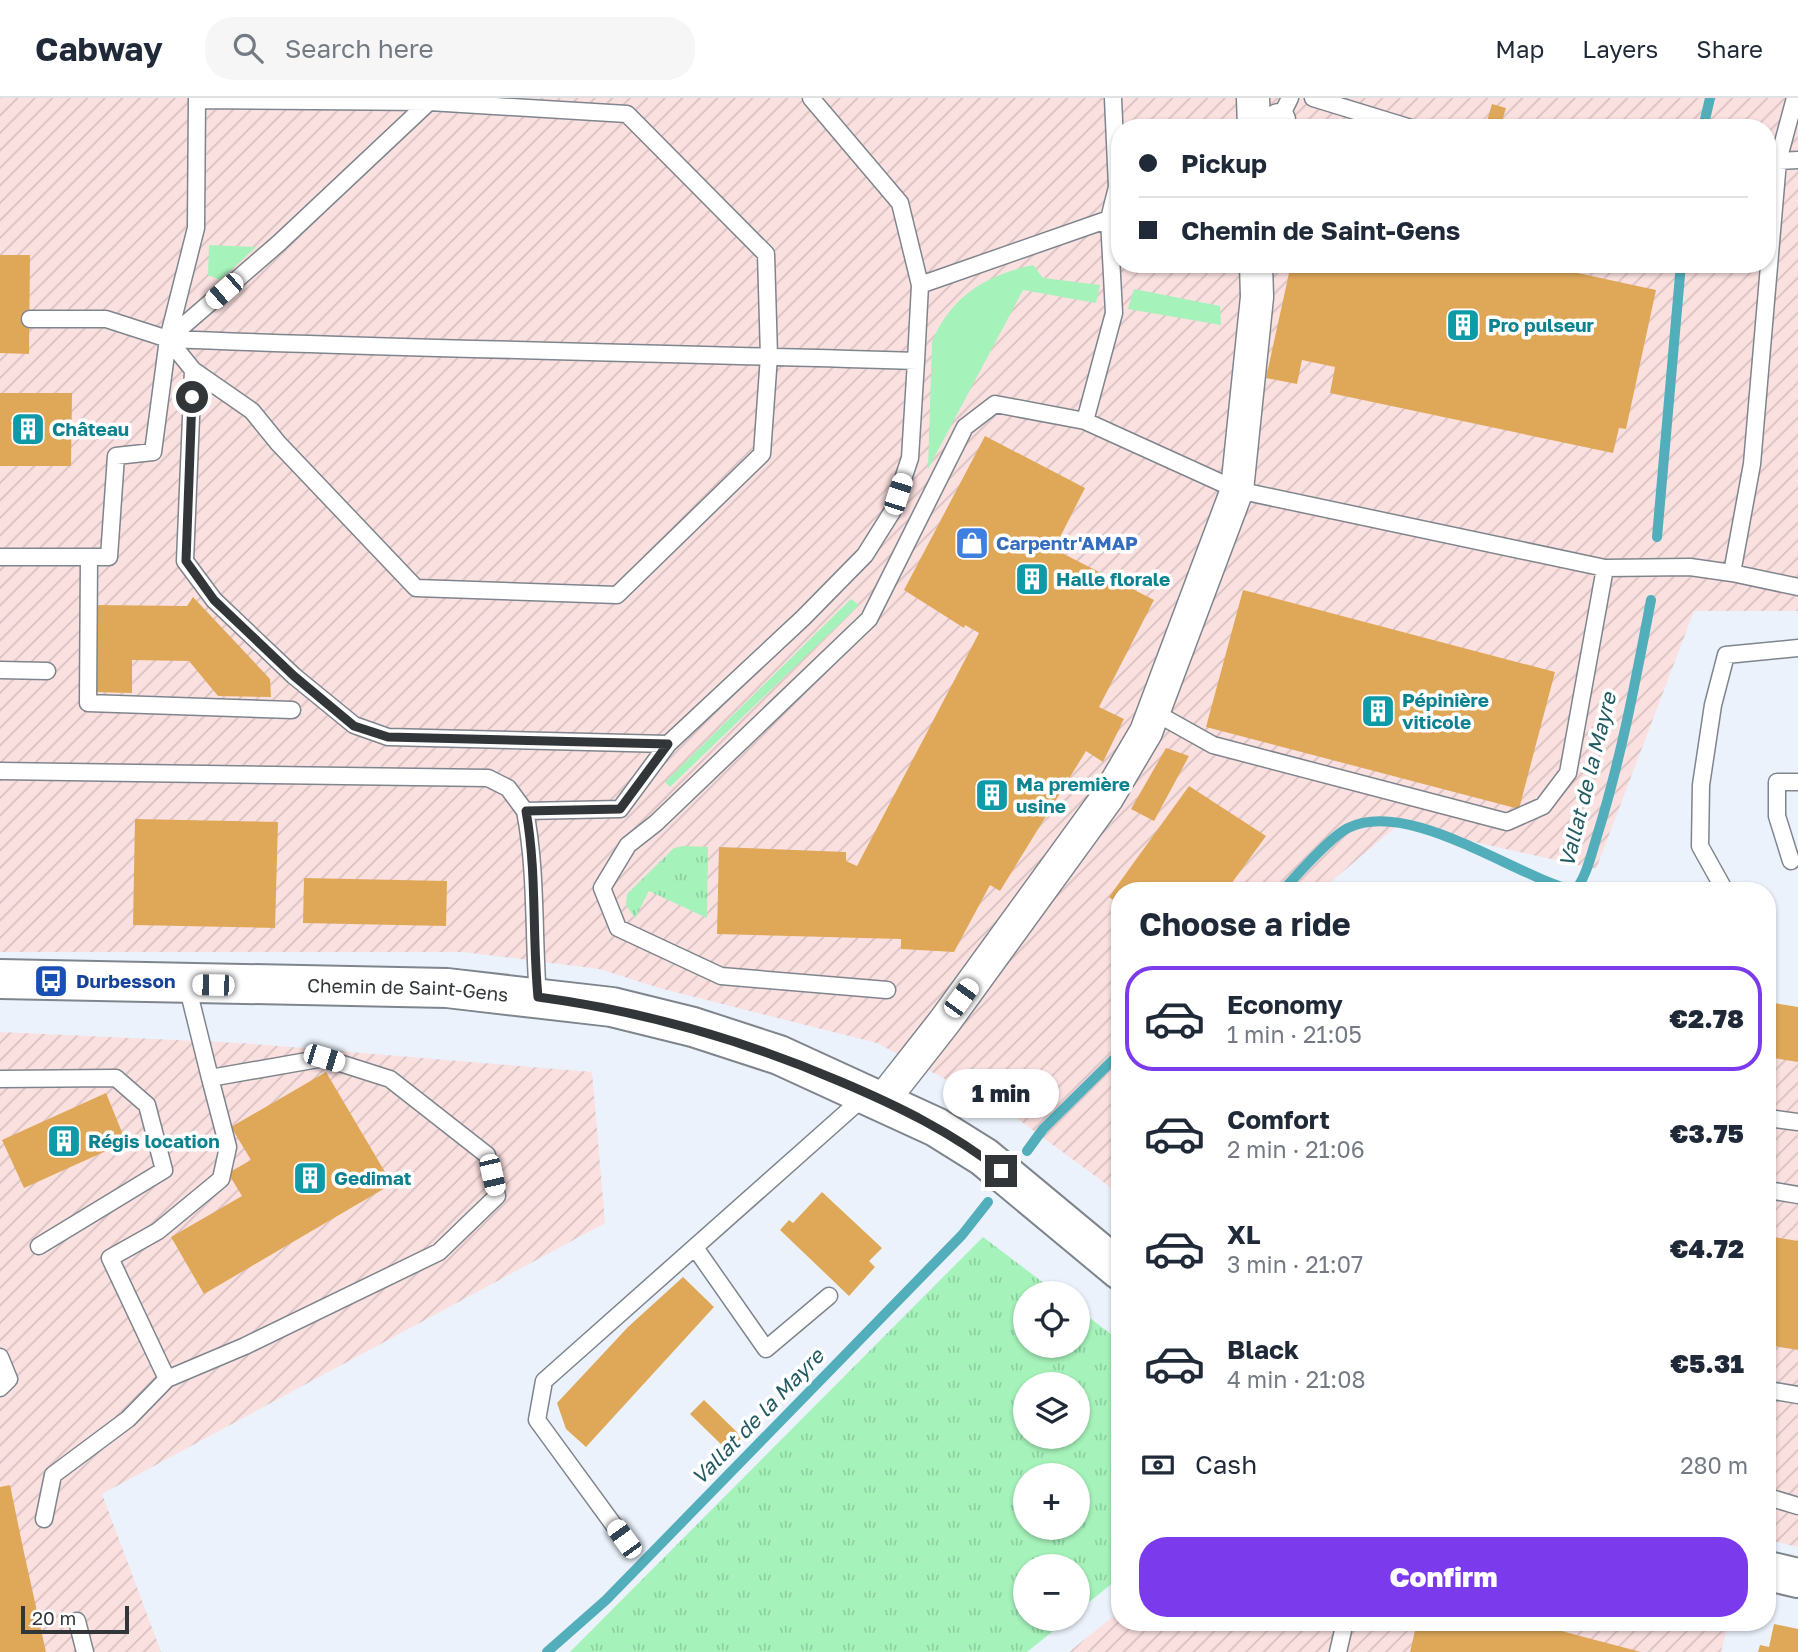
<!DOCTYPE html>
<meta charset="utf-8">
<style>
body{margin:0;font-family:"Golos Text",sans-serif;background:#f6f6f7;color:#1f2937;height:100vh;display:flex;flex-direction:column;font-size:26px;white-space:nowrap}
*{box-sizing:border-box;margin:0}
p{font-size:23px;color:#747a83}
.icon{flex:none;width:38px;height:38px;fill:none;stroke:currentColor;stroke-width:2;stroke-linecap:round;stroke-linejoin:round}
.map{position:relative;flex:1;overflow:hidden}
.sheet{position:absolute;left:1111px;top:784px;width:665px;height:749px;display:flex;flex-direction:column;background:#fff;border-radius:28px;box-shadow:0 2px 5px #0004}
.sheet>*{flex:none}
.hud{position:absolute;left:1111px;top:21px;width:665px;height:154px;border-radius:28px;box-shadow:0 2px 5px #0004;display:grid;align-content:center;height:154px;padding:0 28px;background:#fff}
.tools{position:absolute;left:1013px;top:1183px;display:grid;gap:14px}
.tools a{display:grid;place-items:center;width:77px;height:77px;border-radius:50%;background:#fff;box-shadow:0 2px 5px #0004;font-size:35px}
.scale{position:absolute;left:21px;bottom:18px;width:108px;box-sizing:border-box;padding-left:7px;border:4px solid #333639;border-top:0;font-size:19px;line-height:24px;white-space:nowrap;color:#333639;-webkit-text-stroke:5px #fff;paint-order:stroke}
.end{position:absolute;width:32px;height:32px;margin:-16px;border:9px solid #333639;background:#fff;box-shadow:0 0 0 4px #fff}
.from{border-radius:50%}
.bubble{position:absolute;height:49px;border-radius:24px;background:#fff;box-shadow:0 2px 5px #0004;font-size:23px;font-weight:800;line-height:49px;text-align:center}
.car{position:absolute;width:21px;height:42px;margin:-21px -10px;border-radius:9px;box-shadow:0 0 5px 2px #0007;background:linear-gradient(#fff 24%,#345 0 40%,#fff 0 76%,#345 0 86%,#fff 0)}
.hud b{display:flex;align-items:center;gap:24px;height:66px;font-size:26px}
.hud b+b{border-top:2px solid #e0e1e3}
.hud i{width:18px;height:18px;background:#1f2937}
ul{padding:0;list-style:none}
li{display:flex;align-items:center;gap:21px;height:105px;margin:0 14px 10px;padding:0 14px;border:4px solid transparent;border-radius:28px}
li div{flex:1}
li b{display:block;font-size:26px}
li em{font-style:normal;font-weight:800}
li.selected{border-color:#7c3aed}
li>.icon{width:63px;height:63px;stroke-width:1.5}
h2{padding:0 28px;font-size:32px;line-height:84px}
.pay{display:flex;align-items:center;gap:18px;height:77px;padding:0 28px;font-size:26px}
.pay p{margin-inline-start:auto}
.button{display:flex;gap:14px;margin-top:auto;padding:14px 28px}
.button a{flex:1;height:80px;border-radius:28px;background:#7c3aed;color:#fff;font-size:28px;font-weight:800;line-height:80px;text-align:center}
header{display:flex;align-items:center;gap:42px;box-sizing:border-box;height:98px;padding:0 35px;background:#fff;border-bottom:2px solid #e0e1e3}
header strong{font-size:33px}
nav{display:flex;gap:38px;margin-inline-start:auto;font-size:24px}
.search{width:490px;height:63px;background:#f6f6f7;display:flex;align-items:center;gap:18px;box-sizing:border-box;padding:0 24px;border-radius:28px;color:#747a83;font-size:26px}
.map>svg:first-child{display:block}
.industrial{fill:url(#industrial-furrows);fill-rule:evenodd}
.grass{fill:url(#grass-tufts);fill-rule:evenodd}
.garden{fill:#a5f2ba}
.lines{fill:none;stroke-linecap:round;stroke-linejoin:round}
.stream{stroke:#51aeba;stroke-width:10}
.building{fill:#dfa859}
.lane-casing{stroke:#7f858d;stroke-width:19}
.street-casing{stroke:#7f858d;stroke-width:35}
.secondary-casing{stroke:#7f858d;stroke-width:42}
.lane{stroke:#fff;stroke-width:16}
.street{stroke:#fff;stroke-width:32}
.secondary{stroke:#fff;stroke-width:38}
.route{stroke:#333639;stroke-width:9}
.labels{text-anchor:middle;stroke-width:7;stroke-linejoin:round;paint-order:stroke}
.culture-label{font-size:19px;font-weight:bold;fill:#0d838f;stroke:#fff;text-anchor:start}
.shop-label{font-size:19px;font-weight:bold;fill:#366cbe;stroke:#fff;text-anchor:start}
.transit-label{font-size:19px;font-weight:bold;fill:#164399;stroke:#fff;text-anchor:start}
.street-label{font-size:19px;fill:#333639;stroke:#fff}
.water-label{font-size:21px;font-style:italic;fill:#225a61;stroke:#fff}
</style>
<header>
<strong>Cabway</strong>
<div class="search"><svg class="icon" aria-label="search" viewBox="0 0 24 24"><circle cx="10" cy="10" r="6"/><path d="M15 15l6 6"/></svg>Search here</div>
<nav><a>Map</a><a>Layers</a><a>Share</a></nav>
</header>
<div class="map">
<svg width="1798" height="1554" viewBox="0 0 1798 1554">
<defs>
<pattern id="industrial-furrows" width="10" height="10" patternUnits="userSpaceOnUse" patternTransform="scale(1.75)"><rect width="10" height="10" fill="#fbe0e0"/><path d="M-1 1l2-2M0 10L10 0M9 11l2-2" fill="none" stroke="#d8c1c1"/></pattern>
<pattern id="grass-tufts" width="24" height="20" patternUnits="userSpaceOnUse" patternTransform="scale(1.75)"><rect width="24" height="20" fill="#a5f2ba"/><path d="M3 7l-1-3M5 7V3M7 7l1-3M15 17l-1-3M17 17v-4M19 17l1-3" fill="none" stroke="#8ed0a1"/></pattern>
</defs>
<rect width="100%" height="100%" fill="#ebf2fb"/>
<path class="industrial" d="M0,0H1798V513H1694L1596,771L1398,727L1320,793H1120V1101L1106,1086L1011,1016L877,945L663,891L599,871L464,854H0ZM1120,30H1768V166H1120Z
M1768,909L1798,913V1449L1768,1442Z
M0,934L241,945L592,974L605,1125L102,1396L161,1554H0Z
M1120,1513V1524H1728L1721,1554H1069Z"/>
<path class="grass" d="M683,748L708,749L707,820L649,793L635,820L626,807L627,796L674,750Z
M983,1139L1057,1195H1026V1248H1078V1211L1120,1243V1479L1078,1513V1468H1026V1521H1068L1027,1554H570ZM1026,1286H1078V1339H1026ZM1026,1377H1078V1430H1026Z"/>
<path class="garden" d="M209,147L256,149L220,182L208,177Z
M1033,167L1043,180L1100,187L1096,205L1023,192L928,371L932,244C951,198 986,177 1033,167Z
M1134,191L1220,208L1221,227L1128,211Z
M851,501L859,507L670,689L665,684Z"/>
<g class="lines">
<path class="stream" d="M1703,30L1710,0
M1657,439L1681,166
M1282,793C1297,777 1330,739 1348,730C1409,700 1514,778 1575,793C1587,777 1591,757 1597,738C1621,661 1636,581 1651,502
M1027,1053L1043,1031L1120,955
M547,1554L606,1502L962,1137L988,1104"/>
</g>
<path class="building" d="M1492,6L1506,10L1500,30H1485Z
M0,157H30L29,256L0,255Z
M1291,166H1536L1656,192L1626,331L1619,330L1613,355L1330,295L1335,269L1302,262L1297,286L1266,280Z
M0,295H72L71,368H0Z
M985,338L1085,390L1054,451L1154,502L1099,609L1124,621L1103,664L1086,653L1000,793L990,787L954,854L901,851V841L717,836L719,749L846,754V763L857,768L979,535L965,527L964,530L904,492Z
M1243,492L1555,574L1519,711L1206,629Z
M193,499L270,581L271,599L218,598L189,563L132,562V595L93,594L95,507L187,508Z
M1166,650L1189,658L1154,723L1131,711Z
M1189,688L1266,738L1226,793H1120V807L1109,799Z
M135,721L278,724L275,830L133,827Z
M304,780L447,783L446,828L303,825Z
M1605,785L1619,789L1617,793H1602Z
M1768,904L1798,909V964L1768,959Z
M326,974L392,1086L204,1196L171,1139L242,1098L228,1075L251,1062L231,1029Z
M106,995L126,1044L24,1090L2,1042Z
M822,1094L882,1150L869,1163L875,1169L849,1198L780,1132L789,1122L793,1125Z
M1768,1138L1798,1143V1252L1768,1247Z
M683,1179L714,1209L586,1349L566,1331L557,1305L628,1229Z
M704,1302L742,1339L729,1354L690,1316Z
M10,1387L23,1450L46,1554H0V1389Z
M1417,1524H1527L1641,1554H1410Z
M1774,1526L1798,1531V1554H1758L1760,1547L1769,1549Z"/>
<g class="lines">
<g class="lane-casing">
<path id="lane" d="M1313,0L1411,30
M197,2L429,4
M1279,22L1290,0
M1778,63L1798,62
M920,187L1109,121L1117,89L1113,0
M30,221H106L168,241L279,145L429,4L627,16L766,156L769,258L762,356L617,497L416,490L278,345L252,313L193,272L168,241C417,251 666,255 916,263L920,187L900,105L811,0
M193,272L185,463L214,502L294,578L354,627L388,639L668,646L803,520L865,457L892,414L910,360L916,263
M1085,323L1114,215L1109,121
M0,459H109L116,358L153,354L168,241L196,130L197,0
M89,459L88,605L292,612
M1732,475L1798,489
M0,572L47,573
M1154,614L1213,647L1507,724L1543,708L1568,675L1605,470
M0,673L488,680L508,690L525,713L620,711L668,646
M525,713C537,774 533,837 538,899
M1791,763L1777,718V684H1798
M1725,793L1700,748L1701,687L1713,607L1726,557L1798,550
M187,887L210,980L324,960L390,981L487,1057L497,1098L439,1154L245,1248L167,1281L110,1160L158,1133L221,1081L228,1049L210,980
M887,892L721,878L618,830L602,790L628,747L656,725L869,521L965,329L995,306L1085,323L1237,392L1605,470L1690,469L1732,475L1752,366L1778,63L1795,0
M0,981L116,980L147,1007L164,1072L39,1148
M1768,1020L1798,1024
M1768,1092L1798,1097
M696,1151L766,1251L829,1198
M0,1259L9,1281L0,1290
M1768,1292L1798,1297
M1768,1399L1798,1408
M44,1421L53,1377L128,1321L167,1281
M624,1441L537,1322L544,1283L865,998
M77,1523L85,1554
M1338,1554L1345,1524"/>
</g>
<g class="street-casing">
<path id="street" d="M1253,0L1254,30
M1275,30L1279,22
M883,1002L945,923L1107,700L1146,634L1237,392L1257,199L1256,166"/>
</g>
<g class="secondary-casing">
<g id="secondary">
<path id="s1" d="M0,881L447,890L612,909L693,929L779,957L936,1029L984,1059L1120,1172"/>
<path d="M1768,1473L1798,1480"/>
</g>
</g>
<use href="#lane" class="lane"/>
<use href="#street" class="street"/>
<use href="#secondary" class="secondary"/>
</g>
<g class="lines">
<path class="route" d="M192,299L186,463L214,502L294,578L354,628L388,639L668,646L620,711L526,713C537,774 532,837 538,899C643,913 741,941 839,983C896,1007 952,1034 1001,1073"/>
</g>
<defs>
<g id="building-square" transform="scale(1.75)"><rect x="-9" y="-9" width="18" height="18" rx="4" fill="#0f9aa8" stroke="#fff"/><path d="M-4-6H4V6H1V3H-1V6H-4ZM-2.5-4.3h1.7v1.8h-1.7ZM.8-4.3h1.7v1.8H.8ZM-2.5-1h1.7V.8h-1.7ZM.8-1h1.7V.8H.8Z" fill="#fff"/></g>
<g id="shop-square" transform="scale(1.75)"><rect x="-9" y="-9" width="18" height="18" rx="4" fill="#3f7fe0" stroke="#fff"/><path d="M-5-2.5h2.3a2.7 3.5 0 0 1 5.4 0H5L5.5 6h-11ZM-1.5-2.5h3a1.5 2.3 0 0 0-3 0Z" fill="#fff"/></g>
<g id="bus-square" transform="scale(1.75)"><rect x="-9" y="-9" width="18" height="18" rx="4" fill="#1a4fb4" stroke="#fff"/><path d="M-5-6H5V4H4V6H2V4H-2V6H-4V4H-5ZM-3.5-4V0h7V-4ZM-3.5 1.2v1.5H-2V1.2ZM2 1.2v1.5H3.5V1.2Z" fill="#fff"/></g>
</defs>
<g fill-rule="evenodd">
<use href="#building-square" x="1463" y="227"/>
<use href="#building-square" x="28" y="331"/>
<use href="#shop-square" x="972" y="445"/>
<use href="#building-square" x="1032" y="481"/>
<use href="#building-square" x="1378" y="613"/>
<use href="#building-square" x="992" y="697"/>
<use href="#bus-square" x="51" y="883"/>
<use href="#building-square" x="64" y="1043"/>
<use href="#building-square" x="310" y="1080"/>
</g>
<g class="labels">
<g class="culture-label">
<text x="1488" y="234">Pro pulseur</text>
<text x="52" y="338">Château</text>
<text x="1056" y="488">Halle florale</text>
<text x="1402" y="609">Pépinière<tspan x="1402" dy="22">viticole</tspan></text>
<text x="1016" y="693">Ma première<tspan x="1016" dy="22">usine</tspan></text>
<text x="88" y="1050">Régis location</text>
<text x="334" y="1087">Gedimat</text>
</g>
<g class="shop-label">
<text x="996" y="452">Carpentr'AMAP</text>
</g>
<g class="transit-label">
<text x="76" y="890">Durbesson</text>
</g>
<g class="street-label">
<text dy="7" stroke="none"><textPath href="#s1" startOffset="408">Chemin de Saint-Gens</textPath></text>
</g>
<g class="water-label">
<text transform="translate(1588 682) rotate(-76)" y="7">Vallat de la Mayre</text>
<text transform="translate(758 1319) rotate(-46)" y="7">Vallat de la Mayre</text>
</g>
</g>
</svg>
<div class="tools">
<a><svg class="icon" aria-label="locate" viewBox="0 0 24 24"><circle cx="12" cy="12" r="6"/><path d="M12 2v4M12 18v4M2 12h4M18 12h4"/></svg></a>
<a><svg class="icon" aria-label="layers" viewBox="0 0 24 24"><path d="M12 4l9 5-9 5-9-5zM3 14l9 5 9-5"/></svg></a>
<a>+</a>
<a>−</a>
</div>
<div class="scale">20 m</div>
<i class="end from" style="left:192px;top:299px"></i>
<i class="end" style="left:1001px;top:1073px"></i>
<div class="bubble" style="left:943px;top:971px;width:116px">1 min</div>
<i class="car" style="left:224px;top:193px;rotate:229deg"></i>
<i class="car" style="left:898px;top:396px;rotate:18deg"></i>
<i class="car" style="left:213px;top:887px;rotate:271deg"></i>
<i class="car" style="left:961px;top:900px;rotate:36deg"></i>
<i class="car" style="left:324px;top:960px;rotate:107deg"></i>
<i class="car" style="left:492px;top:1077px;rotate:167deg"></i>
<i class="car" style="left:624px;top:1441px;rotate:324deg"></i>
<div class="hud">
<b><i class="from"></i>Pickup</b>
<b><i></i>Chemin de Saint-Gens</b>
</div>
<section class="sheet">
<h2>Choose a ride</h2>
<ul>
<li class="selected"><svg class="icon" aria-label="car" viewBox="0 0 24 24"><path d="M5 17H2v-5l4-1 3-4h7l3 4 3 1v5h-3M9 17h6M6 11h13"/><circle cx="7" cy="17" r="2"/><circle cx="17" cy="17" r="2"/></svg><div><b>Economy</b><p>1 min · 21:05</p></div><em>€2.78</em></li>
<li><svg class="icon" aria-label="car" viewBox="0 0 24 24"><path d="M5 17H2v-5l4-1 3-4h7l3 4 3 1v5h-3M9 17h6M6 11h13"/><circle cx="7" cy="17" r="2"/><circle cx="17" cy="17" r="2"/></svg><div><b>Comfort</b><p>2 min · 21:06</p></div><em>€3.75</em></li>
<li><svg class="icon" aria-label="car" viewBox="0 0 24 24"><path d="M5 17H2v-5l4-1 3-4h7l3 4 3 1v5h-3M9 17h6M6 11h13"/><circle cx="7" cy="17" r="2"/><circle cx="17" cy="17" r="2"/></svg><div><b>XL</b><p>3 min · 21:07</p></div><em>€4.72</em></li>
<li><svg class="icon" aria-label="car" viewBox="0 0 24 24"><path d="M5 17H2v-5l4-1 3-4h7l3 4 3 1v5h-3M9 17h6M6 11h13"/><circle cx="7" cy="17" r="2"/><circle cx="17" cy="17" r="2"/></svg><div><b>Black</b><p>4 min · 21:08</p></div><em>€5.31</em></li>
</ul>
<div class="pay"><svg class="icon" aria-label="cash" viewBox="0 0 24 24"><path d="M3 7h18v10H3z"/><circle cx="12" cy="12" r="2"/></svg>Cash<p>280 m</p></div>
<div class="button"><a>Confirm</a></div>
</section>
</div>
